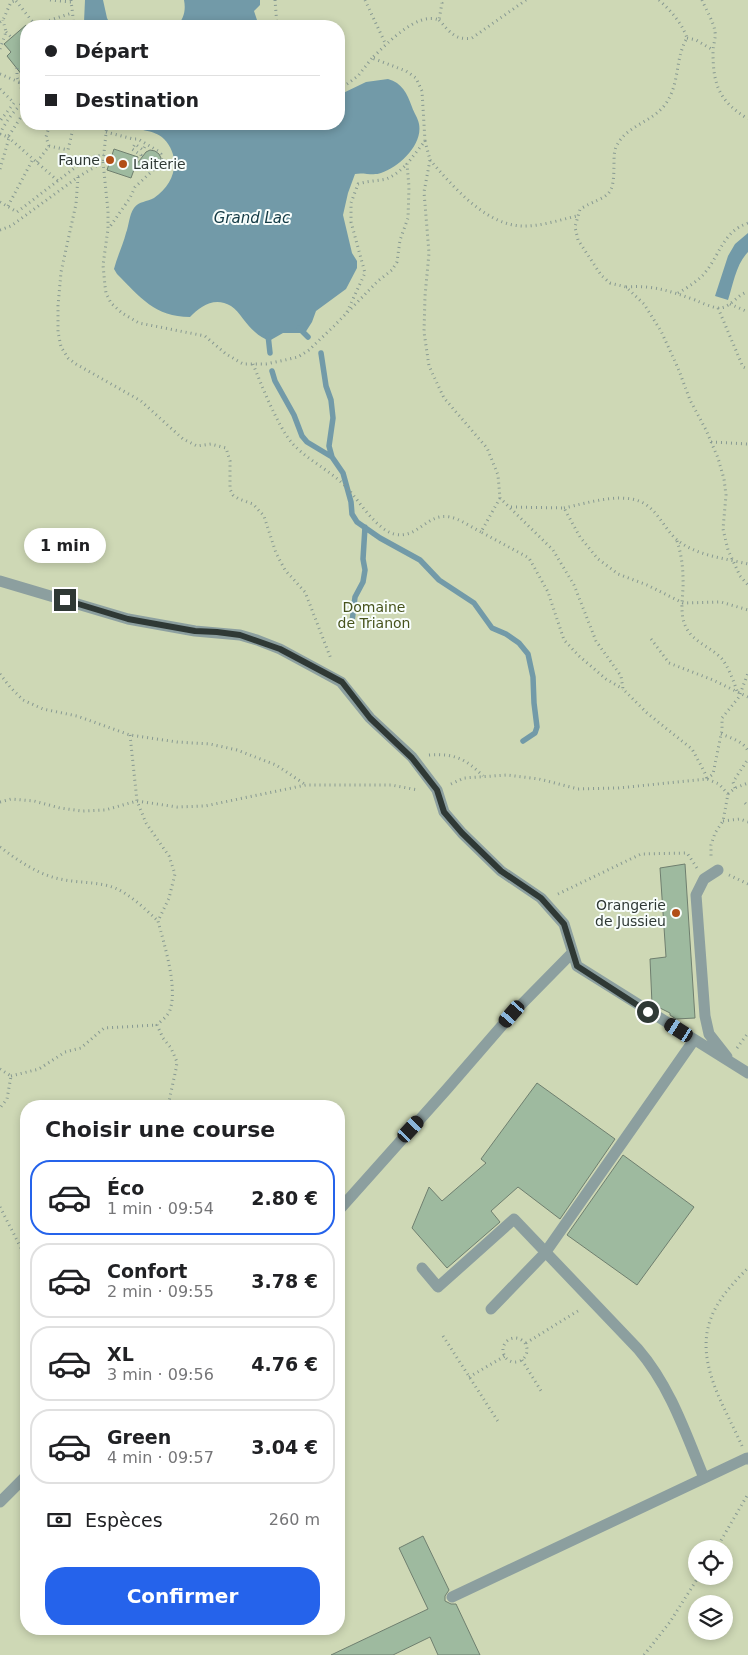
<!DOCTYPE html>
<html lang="fr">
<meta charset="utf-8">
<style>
body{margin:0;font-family:"DejaVu Sans",sans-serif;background:#f2f2f2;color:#202124;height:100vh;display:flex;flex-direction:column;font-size:19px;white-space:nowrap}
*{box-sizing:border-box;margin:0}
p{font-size:16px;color:#757577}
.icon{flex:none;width:28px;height:28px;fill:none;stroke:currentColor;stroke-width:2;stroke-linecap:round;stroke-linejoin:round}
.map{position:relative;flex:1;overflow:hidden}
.panel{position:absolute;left:20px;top:1100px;width:325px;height:535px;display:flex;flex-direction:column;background:#fff;border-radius:20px;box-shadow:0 2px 8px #0003}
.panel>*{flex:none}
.banner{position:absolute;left:20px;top:20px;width:325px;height:110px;border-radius:20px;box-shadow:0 2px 8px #0003;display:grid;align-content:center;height:110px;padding:0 25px;background:#fff}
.buttons{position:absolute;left:688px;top:1540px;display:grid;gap:10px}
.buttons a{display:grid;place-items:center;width:45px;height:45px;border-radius:50%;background:#fff;box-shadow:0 2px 8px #0003;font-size:25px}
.end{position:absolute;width:22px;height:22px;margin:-11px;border:6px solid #2f3935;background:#fff;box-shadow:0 0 0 2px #fff}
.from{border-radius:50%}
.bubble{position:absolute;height:35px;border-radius:18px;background:#fff;box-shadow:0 2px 8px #0003;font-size:16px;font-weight:700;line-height:35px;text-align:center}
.car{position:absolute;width:15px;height:30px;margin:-15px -8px;border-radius:6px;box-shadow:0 0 4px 1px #0007;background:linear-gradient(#222 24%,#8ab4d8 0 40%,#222 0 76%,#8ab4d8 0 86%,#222 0)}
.banner b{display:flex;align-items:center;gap:18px;height:48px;font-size:19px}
.banner b+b{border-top:1px solid #e0e0e0}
.banner i{width:12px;height:12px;background:#202124}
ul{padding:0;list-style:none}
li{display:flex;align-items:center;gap:15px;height:75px;margin:0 10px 8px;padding:0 15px;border:2px solid #e0e0e0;border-radius:20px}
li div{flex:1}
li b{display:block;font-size:19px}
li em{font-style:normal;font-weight:700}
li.selected{border-color:#2563eb}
li>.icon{width:45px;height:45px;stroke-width:1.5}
h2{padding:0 25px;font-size:22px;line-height:60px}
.pay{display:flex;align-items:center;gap:12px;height:55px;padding:0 25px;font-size:19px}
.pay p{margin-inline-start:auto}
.primary-button{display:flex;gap:10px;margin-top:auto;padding:10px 25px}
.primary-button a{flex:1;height:58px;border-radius:20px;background:#2563eb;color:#fff;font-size:20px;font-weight:700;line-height:58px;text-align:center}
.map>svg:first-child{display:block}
.green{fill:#ced8b5;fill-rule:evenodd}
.water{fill:#729aa8}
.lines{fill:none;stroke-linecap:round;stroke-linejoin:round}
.stream{stroke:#729aa8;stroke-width:5.5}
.building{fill:#9eba9f;stroke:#6f7f6f}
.path{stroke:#879992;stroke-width:3;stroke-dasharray:1 4;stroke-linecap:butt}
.service{stroke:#8c9f9f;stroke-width:11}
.route{stroke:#2f3935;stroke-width:6}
.poi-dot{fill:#b24f17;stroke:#f8fefc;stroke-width:2}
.labels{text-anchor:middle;stroke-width:4;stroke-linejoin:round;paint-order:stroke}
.poi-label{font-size:14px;fill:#2f3935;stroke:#f8fefc;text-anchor:end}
.park-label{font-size:14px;fill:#47531c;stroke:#f8fefc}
.water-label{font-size:15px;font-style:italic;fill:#143b46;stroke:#f8fefc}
</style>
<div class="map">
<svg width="748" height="1655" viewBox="0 0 748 1655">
<rect width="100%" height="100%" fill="#dcf6ec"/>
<path class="green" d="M0,0H748V1655H0ZM26,26H339V124H26ZM26,1106H339V1629H26ZM696,1549H724V1576H696ZM696,1604H724V1631H696Z"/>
<path class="water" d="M85,0H103L107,18L111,26H86L84,22Z
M184,0H260V5L254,11L257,20L255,26H176C184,20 186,10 184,0Z
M388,79C402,83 407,93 412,107C414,113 418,118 419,124C423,145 399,167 381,173C373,176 363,172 355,174L348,193L343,215L352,253L357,261V268L346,289L316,311L312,322L305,333H283L269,341C264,338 259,336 255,332C246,325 240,312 231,306C215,296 200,306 190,317C155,317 140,297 117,274L114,269C117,257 123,245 126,233C129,225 129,215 134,208C139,201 147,202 154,198C175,184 182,158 164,139C153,128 137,132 126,124H339V95L366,82Z
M748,233V252C736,264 733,285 728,300L715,296L728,256L735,244Z"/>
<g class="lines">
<path class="stream" d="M299,328L308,337
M268,335L270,353
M321,353L326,386L331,400L333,418L329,446L332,457L343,473L351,502L352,514L357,522L380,538L420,560L439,580L474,603L492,628L506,634L519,643L528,654L533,677L534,703L537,727L535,733L523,741
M272,371L275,381L294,415L302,436L307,442L332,457
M352,622L355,597L363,582L365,570L363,559L365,527"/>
</g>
<path class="building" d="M26,25V80L7,56L11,52L4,44Z
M114,149L138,157L136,165L146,152L150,150L155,151L159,154L161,158L160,163L157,167L153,169L135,167L131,178L107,170Z
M685,864L695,1018L676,1019L670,1015V1013L652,1004L650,959L666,957L660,868Z
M537,1083L615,1139L560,1219L518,1187L491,1211L500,1222L447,1268L412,1228L429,1187L442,1201L486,1163L481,1159Z
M623,1155L694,1207L637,1285L567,1235Z
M423,1536L449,1590L445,1596V1601L451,1604H456L480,1655H438L430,1637L393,1655H331L428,1609L399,1548Z"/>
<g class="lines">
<path class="path" d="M50,0L71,2L72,0
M71,0L74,26
M275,0L277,26
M365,0L386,45
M659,0C671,11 682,23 687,38C674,60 681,84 664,106C651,122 627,126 617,145C614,150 614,157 614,163C614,201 608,193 580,209L575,227L578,240L601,275L610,283L626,287L644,304L661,331L678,368L690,400L706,430L718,458L724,479L726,495L723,529L728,550L740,576L748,585
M702,0C706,10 714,22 715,32C716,38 713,45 713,52C713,85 719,101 748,119
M16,1L36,26
M439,20C449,31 455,41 472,38L526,0
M0,22L3,20L11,2L17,0
M35,25L72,13
M6,32L12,38
M687,38L696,40L713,50
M0,49L6,32L3,20
M17,68V77L26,100
M0,74L26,85
M0,89L14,103L0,121
M339,90L358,76L372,58
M106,132L133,139H138L158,151L161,154L162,162L135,187L130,198L109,228
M0,134C5,122 16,108 26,100
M0,134L8,137L21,117H26
M8,137L58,181
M425,141L430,160L424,192L429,253L425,296L424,332L429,366L444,398L487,448L498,475L500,498L553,550L574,585L596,641L621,676L623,689L647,713L692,749L704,771L707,779
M49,146L46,137L50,124
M430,160C452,185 484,224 521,226C539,227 559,220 577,216
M37,162L49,146L68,150L74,124
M103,162L108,211V229L103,265L105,286L106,293L111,303L122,313L139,323L205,336L226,354L243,364H266L285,360L298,357L309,350L334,326L378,281L392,270L397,262L400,240L408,218L409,187L407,164L425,141L422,91L416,78L406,71L372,58C387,44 417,11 439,20L442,3L440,0
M144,164L142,163L140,159L141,155L132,149L135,144L143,150L145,146L144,143
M0,169L9,138
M78,177L76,204L61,272L58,306V332L61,347L68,358L76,364L141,401L183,439L197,446L211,444L226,448L230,461V489L233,495L239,499L253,504L264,516L276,553L285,570L305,592L331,659
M0,202L17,212L89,157L104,155
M8,206L33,159
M0,230L11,226L78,177L103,162L107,124
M626,287C653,285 670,291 695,300C702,303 711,307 718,308C730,309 737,294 748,292
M678,293C687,288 696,282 703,275C720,256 722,232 748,223
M730,304L748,312
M718,308L743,367L748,369
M347,312L365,273L351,222V203L358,184C367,181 377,181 386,179C394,176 401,170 407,164
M253,364C262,386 277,425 292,443C308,461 332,471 348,489C360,502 376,529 394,534C418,540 427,512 450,517C460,519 471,527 481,532
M711,442L748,444
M500,498L481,532L529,558L548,592L564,640L579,656L606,679L623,689
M511,507L564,508L580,537L598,559L618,574L647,585L683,603L721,602L748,610
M564,508C588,503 629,489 649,507C660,516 666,530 676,539C696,556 724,558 748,564
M677,541C681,553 683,566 683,579C684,595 678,614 687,629C695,643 711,647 722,659C729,668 733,680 737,691
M651,639L669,663L713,680L748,697
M0,674L10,687L23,700L43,709L77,716L130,735L177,742L210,744L237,750L276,765L306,785
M721,734C731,738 743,741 748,751
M130,735L137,801L146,823L169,856L175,874L169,898L158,921C164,944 178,987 170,1010C168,1016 161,1021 157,1025L163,1038L171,1048L177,1062L176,1069L168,1106
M429,755C454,753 466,759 483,776
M707,779L713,774L722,730V718L739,697L748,673
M451,784L464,778L507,775L539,779L578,789L618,788L707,779L719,784L728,794L723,821L715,833L711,845V858
M735,788L733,782L748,759
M728,794L735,788L748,783
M0,802L11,799L34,801L60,808L82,811L105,810L137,801L177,807L205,806L306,785H391L418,790
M745,803L748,806
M723,821L740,819L748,822
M0,847C20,862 40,876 65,880C81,883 100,882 115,888C131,895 145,909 158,921
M729,875L748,884
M558,894L641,854L687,853L697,868
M737,1048L748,1033
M0,1069L11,1076L7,1099L0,1108
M11,1076L39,1069L65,1052L81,1048L104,1028L157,1025
M0,1207L23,1252L26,1256
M443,1336L499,1423
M503 1350a12 12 0 1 1 24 0a12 12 0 1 1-24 0Z
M526,1343L581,1309
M522,1360L543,1394
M469,1377L505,1356
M742,1446C725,1407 694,1362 711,1318C718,1299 734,1282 748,1268
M716,1549L748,1494
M644,1655L670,1622L699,1576"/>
<path class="service" d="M0,581L128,619L195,631L240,635L257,640L280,649L341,682L370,718L412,757L437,790L444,812L462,833L501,871L541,898L564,924L577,966L748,1073
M718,870L704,879L696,895L705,1016L709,1034L727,1057
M339,1210L447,1089L512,1014L572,953
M422,1268L438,1287L514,1219L638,1349C670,1386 686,1434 704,1478
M491,1309L545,1253L694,1040
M0,1502L26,1476
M452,1597L747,1458L748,1459"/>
</g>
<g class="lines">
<path class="route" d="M65,600L128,619L195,631L217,632L240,635L280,649L342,682L370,718L412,758L437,790L444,812L462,833L501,871L541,898L564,924L577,966L648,1012"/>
</g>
<g class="poi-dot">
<circle cx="110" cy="160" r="5"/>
<circle cx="123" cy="164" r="5"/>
<circle cx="676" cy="913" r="5"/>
</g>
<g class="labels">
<g class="poi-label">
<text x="100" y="165">Faune</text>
<text x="133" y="169" text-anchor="start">Laiterie</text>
<text x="666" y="910">Orangerie<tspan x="666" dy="16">de Jussieu</tspan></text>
</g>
<g class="park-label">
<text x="374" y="612">Domaine<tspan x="374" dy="16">de Trianon</tspan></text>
</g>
<g class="water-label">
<text x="252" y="223">Grand Lac</text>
</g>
</g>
</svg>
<div class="buttons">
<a><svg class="icon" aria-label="locate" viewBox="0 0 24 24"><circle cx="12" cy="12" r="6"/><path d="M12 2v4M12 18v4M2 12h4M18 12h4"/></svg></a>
<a><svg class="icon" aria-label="layers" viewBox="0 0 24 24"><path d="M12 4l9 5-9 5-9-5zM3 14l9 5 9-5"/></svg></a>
</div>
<i class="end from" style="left:648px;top:1012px"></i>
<i class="end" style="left:65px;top:600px"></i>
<div class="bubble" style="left:24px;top:528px;width:82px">1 min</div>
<i class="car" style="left:512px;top:1014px;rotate:221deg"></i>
<i class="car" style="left:679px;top:1030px;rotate:302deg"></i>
<i class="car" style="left:411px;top:1129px;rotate:43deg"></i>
<div class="banner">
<b><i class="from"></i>Départ</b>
<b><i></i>Destination</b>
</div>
<section class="panel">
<h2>Choisir une course</h2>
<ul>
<li class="selected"><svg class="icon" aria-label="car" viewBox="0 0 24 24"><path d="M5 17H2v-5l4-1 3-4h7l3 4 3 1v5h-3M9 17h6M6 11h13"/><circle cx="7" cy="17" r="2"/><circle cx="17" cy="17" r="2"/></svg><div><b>Éco</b><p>1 min · 09:54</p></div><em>2.80 €</em></li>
<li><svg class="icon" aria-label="car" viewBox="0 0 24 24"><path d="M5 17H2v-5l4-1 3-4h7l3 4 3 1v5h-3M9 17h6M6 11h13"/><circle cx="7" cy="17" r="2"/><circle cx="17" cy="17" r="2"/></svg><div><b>Confort</b><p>2 min · 09:55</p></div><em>3.78 €</em></li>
<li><svg class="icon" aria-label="car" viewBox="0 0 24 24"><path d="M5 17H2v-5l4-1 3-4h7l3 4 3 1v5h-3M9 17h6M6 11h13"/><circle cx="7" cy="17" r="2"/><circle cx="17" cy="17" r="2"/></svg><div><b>XL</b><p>3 min · 09:56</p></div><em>4.76 €</em></li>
<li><svg class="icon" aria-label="car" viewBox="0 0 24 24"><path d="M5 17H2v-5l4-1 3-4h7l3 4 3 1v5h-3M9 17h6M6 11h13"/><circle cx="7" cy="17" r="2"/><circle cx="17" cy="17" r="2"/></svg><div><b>Green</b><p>4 min · 09:57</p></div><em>3.04 €</em></li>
</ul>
<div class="pay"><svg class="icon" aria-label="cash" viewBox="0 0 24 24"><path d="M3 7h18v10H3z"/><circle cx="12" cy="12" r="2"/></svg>Espèces<p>260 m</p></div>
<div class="primary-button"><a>Confirmer</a></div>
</section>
</div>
